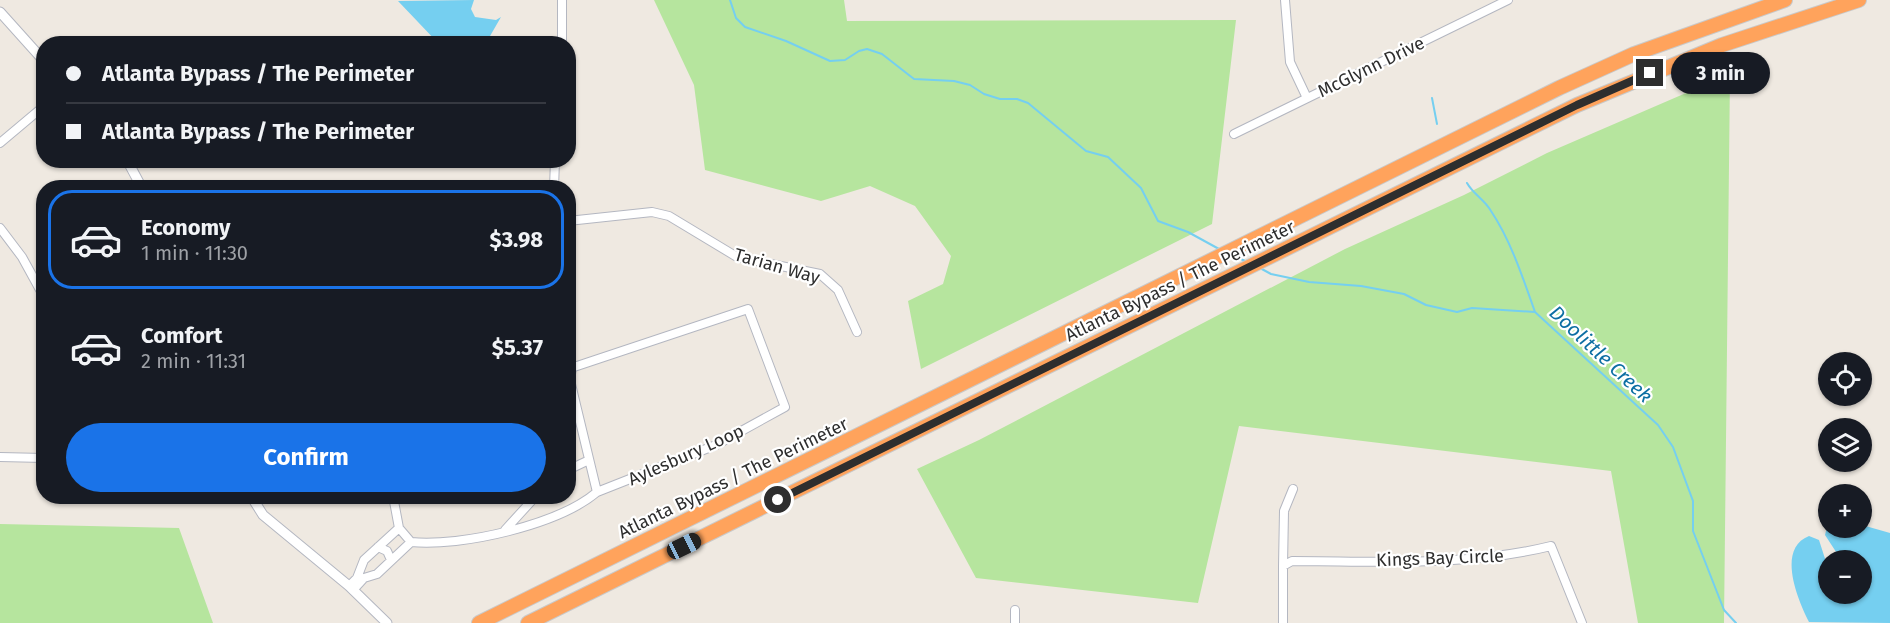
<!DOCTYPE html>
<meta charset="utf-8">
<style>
body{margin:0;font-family:"Fira Sans",sans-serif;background:#20242c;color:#f1f3f6;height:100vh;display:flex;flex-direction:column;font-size:22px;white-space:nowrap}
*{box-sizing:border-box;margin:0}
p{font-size:20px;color:#9ea1a6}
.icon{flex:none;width:33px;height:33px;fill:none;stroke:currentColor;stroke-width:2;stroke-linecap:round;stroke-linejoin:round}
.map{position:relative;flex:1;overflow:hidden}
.side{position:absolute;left:36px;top:180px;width:540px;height:324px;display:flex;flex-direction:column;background:#171b24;border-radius:24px;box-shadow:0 2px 4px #0004}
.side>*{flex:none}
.guide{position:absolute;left:36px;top:36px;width:540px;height:132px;border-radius:24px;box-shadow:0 2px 4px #0004;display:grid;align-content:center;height:132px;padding:0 30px;background:#171b24}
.tools{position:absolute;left:1818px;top:352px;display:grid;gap:12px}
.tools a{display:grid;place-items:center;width:54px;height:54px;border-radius:50%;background:#171b24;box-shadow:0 2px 4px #0004;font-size:30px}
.end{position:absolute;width:27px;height:27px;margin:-14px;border:8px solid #2e2e2e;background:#fff;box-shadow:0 0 0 3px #fff}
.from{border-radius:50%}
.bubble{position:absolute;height:42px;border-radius:21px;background:#171b24;box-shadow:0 2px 4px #0004;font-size:20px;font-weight:700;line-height:42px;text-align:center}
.car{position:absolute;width:18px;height:36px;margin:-18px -9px;border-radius:8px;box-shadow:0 0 4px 2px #0007;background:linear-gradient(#222 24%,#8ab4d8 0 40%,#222 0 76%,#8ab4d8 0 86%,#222 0)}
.guide b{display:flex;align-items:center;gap:21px;height:57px;font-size:22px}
.guide b+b{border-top:2px solid #363941}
.guide i{width:15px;height:15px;background:#f1f3f6}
ul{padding:10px 0 0;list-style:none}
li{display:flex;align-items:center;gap:18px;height:99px;margin:0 12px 9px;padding:0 18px;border:3px solid transparent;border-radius:24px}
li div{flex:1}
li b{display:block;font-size:22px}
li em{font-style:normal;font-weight:700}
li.selected{border-color:#1a73e8}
li>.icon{width:54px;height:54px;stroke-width:1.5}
.cta{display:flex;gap:12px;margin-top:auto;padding:12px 30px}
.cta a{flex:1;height:69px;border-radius:36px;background:#1a73e8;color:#fff;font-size:24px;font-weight:700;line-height:69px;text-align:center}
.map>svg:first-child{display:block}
.green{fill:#b6e59e}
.water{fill:#75cff0}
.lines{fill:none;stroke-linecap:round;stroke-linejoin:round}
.stream{stroke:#75cff0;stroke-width:2}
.minor-casing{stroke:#b4b7c1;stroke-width:10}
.tertiary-casing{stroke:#b4b7c1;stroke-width:11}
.motorway-casing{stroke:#c9c9c9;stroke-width:16}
.minor{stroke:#fff;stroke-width:8}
.tertiary{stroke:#fff;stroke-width:9}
.motorway{stroke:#ffa35c;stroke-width:14}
.route{stroke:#2e2e2e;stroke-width:8}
.labels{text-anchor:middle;stroke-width:4.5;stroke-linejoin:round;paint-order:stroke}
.street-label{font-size:18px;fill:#2e2e2e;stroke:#fff}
.water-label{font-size:20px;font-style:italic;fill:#0d6fa3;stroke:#fff}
</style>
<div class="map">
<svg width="1890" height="623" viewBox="0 0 1890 623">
<rect width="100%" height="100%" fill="#efe9e1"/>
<path class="green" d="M654,0H844L847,21L1236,20L1212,224L921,369L908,301L943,284L951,256L915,206L870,186L821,201L705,170L694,85Z
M1730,74L1724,623H1638L1611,471L1239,426L1198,603L976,578L917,469L979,440L1345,249L1464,195L1547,153Z
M0,524L179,528L213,623H0Z"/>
<path class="water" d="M474,0L471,9L475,17L496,20L501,17L486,43H438L398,1Z
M1828,523V528H1862V525L1890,533V623L1809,622C1798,600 1776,549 1809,536L1819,540L1828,568V594H1841L1853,599L1862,594V561H1842L1825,535Z"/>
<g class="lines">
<path class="stream" d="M730,0L736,18L745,27L786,41L830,61L845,60L859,51L867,49L882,54L914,79L954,81L970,85L984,94L1000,99H1017L1028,103L1086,151L1108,157L1141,188L1158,221L1188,232L1219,249
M1432,98L1437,124
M1467,183C1473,194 1485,200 1491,211C1511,241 1523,278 1535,312
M1233,255L1247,262
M1260,268L1271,274L1309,282L1361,286L1404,294L1426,305L1457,312L1472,308L1535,312L1658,425L1673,447L1693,501V531L1724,610L1736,623"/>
<g class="minor-casing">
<path id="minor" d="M562,0V44
M1285,0L1290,62L1307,98
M1234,134L1508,0
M0,143L44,106
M554,188L555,160
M568,221L652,212L669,216L737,257L820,274L838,290L857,332
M0,228L22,257L44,297
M568,358L572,368L570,380L597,492
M0,457L44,458
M568,470L589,460
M393,496L399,528L411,542
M505,530L536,496
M378,547L387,551L391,560
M1283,566L1284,511L1293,489
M349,586L357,578L364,560L399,528
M353,590L364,578L377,574L411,542C461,547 558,525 597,492L716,445L785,407L748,309L568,369
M1015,623V610
M1283,623V566L1292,561C1379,561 1466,567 1551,546L1582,623"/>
</g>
<g class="tertiary-casing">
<path id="tertiary" d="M0,12L44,61
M127,160L142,188
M251,496L263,515L349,586L387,623"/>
</g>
<g class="motorway-casing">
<path id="motorway" d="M479,623L1559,88L1634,54L1785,0
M528,623L1577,105L1722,45L1859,0"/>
</g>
<use href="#minor" class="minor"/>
<use href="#tertiary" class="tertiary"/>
<use href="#motorway" class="motorway"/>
</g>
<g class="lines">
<path class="route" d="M778,500L1577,105L1650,73"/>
</g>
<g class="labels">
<g class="street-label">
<text transform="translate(1371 67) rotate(-26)" y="6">McGlynn Drive</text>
<text transform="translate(777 266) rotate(16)" y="6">Tarian Way</text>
<text transform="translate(1180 281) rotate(-26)" y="6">Atlanta Bypass / The Perimeter</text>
<text transform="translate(686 455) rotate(-24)" y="6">Aylesbury Loop</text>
<text transform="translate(733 478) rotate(-26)" y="6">Atlanta Bypass / The Perimeter</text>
<text transform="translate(1440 558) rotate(-2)" y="6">Kings Bay Circle</text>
</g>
<g class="water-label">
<text transform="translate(1601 354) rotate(43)" y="7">Doolittle Creek</text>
</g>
</g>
</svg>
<div class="tools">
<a><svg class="icon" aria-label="locate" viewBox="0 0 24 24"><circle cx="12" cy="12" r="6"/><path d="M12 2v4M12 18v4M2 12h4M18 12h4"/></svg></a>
<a><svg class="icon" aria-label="layers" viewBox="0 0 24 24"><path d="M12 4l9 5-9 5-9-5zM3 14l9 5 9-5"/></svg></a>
<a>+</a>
<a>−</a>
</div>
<i class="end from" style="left:778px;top:500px"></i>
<i class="end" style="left:1650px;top:73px"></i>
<div class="bubble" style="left:1671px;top:52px;width:99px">3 min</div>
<i class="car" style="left:684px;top:546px;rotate:64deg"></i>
<div class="guide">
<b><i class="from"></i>Atlanta Bypass / The Perimeter</b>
<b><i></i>Atlanta Bypass / The Perimeter</b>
</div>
<section class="side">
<ul>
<li class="selected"><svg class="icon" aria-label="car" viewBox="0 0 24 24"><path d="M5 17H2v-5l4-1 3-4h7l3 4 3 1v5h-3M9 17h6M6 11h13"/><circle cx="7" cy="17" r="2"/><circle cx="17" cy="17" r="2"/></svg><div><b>Economy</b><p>1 min · 11:30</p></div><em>$3.98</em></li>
<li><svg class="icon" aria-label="car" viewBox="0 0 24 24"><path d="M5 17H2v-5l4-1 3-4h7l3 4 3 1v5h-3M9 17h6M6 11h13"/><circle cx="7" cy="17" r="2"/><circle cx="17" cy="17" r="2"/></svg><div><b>Comfort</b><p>2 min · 11:31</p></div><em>$5.37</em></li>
</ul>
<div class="cta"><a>Confirm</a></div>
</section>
</div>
